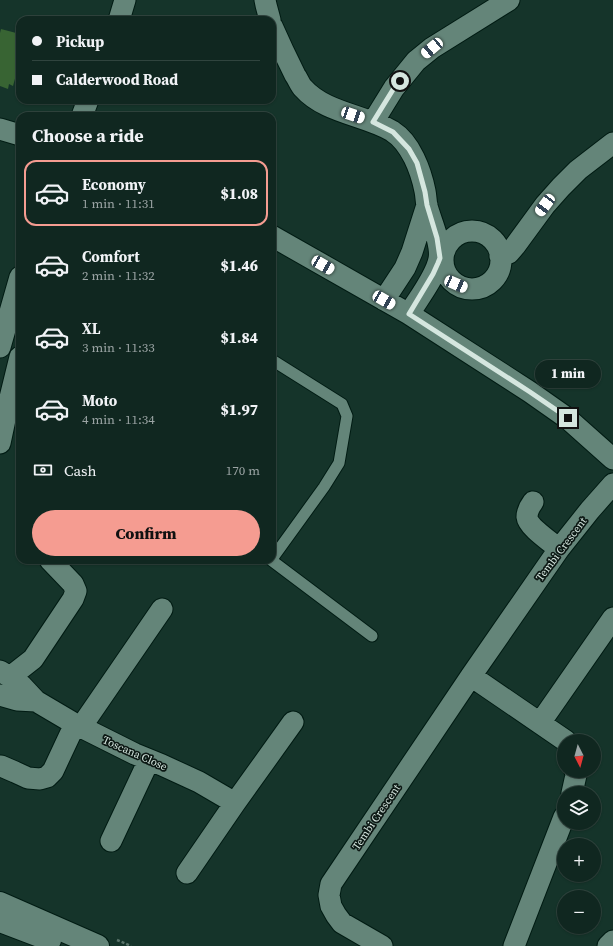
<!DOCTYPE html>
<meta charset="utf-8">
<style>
body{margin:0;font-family:"Source Serif 4",serif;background:#1e332d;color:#f1f3f6;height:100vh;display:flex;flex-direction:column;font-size:15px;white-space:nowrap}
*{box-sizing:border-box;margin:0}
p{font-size:13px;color:#9ca5a5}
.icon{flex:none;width:22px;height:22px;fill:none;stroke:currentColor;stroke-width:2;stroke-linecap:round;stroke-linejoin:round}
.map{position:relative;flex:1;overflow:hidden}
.panel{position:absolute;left:16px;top:112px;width:260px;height:452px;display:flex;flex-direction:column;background:#102720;border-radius:12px;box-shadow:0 1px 3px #0004,0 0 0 1px #30443e}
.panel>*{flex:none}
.banner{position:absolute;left:16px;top:16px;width:260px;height:88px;border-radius:12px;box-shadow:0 1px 3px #0004,0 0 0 1px #30443e;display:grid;align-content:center;height:88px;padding:0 16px;background:#102720}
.needle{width:26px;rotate:174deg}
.controls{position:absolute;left:557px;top:734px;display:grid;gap:8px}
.controls a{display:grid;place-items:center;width:44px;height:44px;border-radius:50%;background:#102720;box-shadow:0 1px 3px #0004,0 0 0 1px #30443e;font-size:20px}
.end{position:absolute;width:18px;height:18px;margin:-9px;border:5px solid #d5e6df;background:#111;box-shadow:0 0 0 2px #111}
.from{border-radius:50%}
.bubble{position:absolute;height:28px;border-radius:14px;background:#102720;box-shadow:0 1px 3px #0004,0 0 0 1px #30443e;font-size:13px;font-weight:800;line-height:28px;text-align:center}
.car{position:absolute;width:12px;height:24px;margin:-12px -6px;border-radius:5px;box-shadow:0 0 3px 1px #0007;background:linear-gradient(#fff 24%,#345 0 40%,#fff 0 76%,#345 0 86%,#fff 0)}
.banner b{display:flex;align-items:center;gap:14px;height:38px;font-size:15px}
.banner b+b{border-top:1px solid #30443e}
.banner i{width:10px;height:10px;background:#f1f3f6}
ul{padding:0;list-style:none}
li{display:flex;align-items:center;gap:12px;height:66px;margin:0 8px 6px;padding:0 8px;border:2px solid transparent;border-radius:12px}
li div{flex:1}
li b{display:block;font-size:15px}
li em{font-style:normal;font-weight:800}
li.selected{border-color:#f59c91}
li>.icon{width:36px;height:36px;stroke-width:1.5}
h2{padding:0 16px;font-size:18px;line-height:48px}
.pay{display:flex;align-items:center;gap:10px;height:44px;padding:0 16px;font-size:15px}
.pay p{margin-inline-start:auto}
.primary-button{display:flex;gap:8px;margin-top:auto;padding:8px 16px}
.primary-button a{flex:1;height:46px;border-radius:24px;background:#f59c91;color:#111;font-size:16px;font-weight:800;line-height:46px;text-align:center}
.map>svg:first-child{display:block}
.building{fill:#386433}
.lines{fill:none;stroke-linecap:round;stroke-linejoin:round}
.service-casing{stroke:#001b13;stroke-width:13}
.minor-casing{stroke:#001b13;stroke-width:23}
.tertiary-casing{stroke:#001b13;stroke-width:24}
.path{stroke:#5a746b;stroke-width:2.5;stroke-dasharray:3 2;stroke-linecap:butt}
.service{stroke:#648579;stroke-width:11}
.minor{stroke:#648579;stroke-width:21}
.tertiary{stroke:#648579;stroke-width:22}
.route{stroke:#d5e6df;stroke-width:5}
.labels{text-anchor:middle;stroke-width:3.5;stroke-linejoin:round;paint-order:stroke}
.street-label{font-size:11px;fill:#d5e6df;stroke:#0c1814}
</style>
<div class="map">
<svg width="613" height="946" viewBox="0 0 613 946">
<rect width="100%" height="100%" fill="#15342a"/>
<path class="building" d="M1,29L20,34V56H18L17,58L20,59V72L19,76L16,75L13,86L9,84L8,89L0,86V33Z"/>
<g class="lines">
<g class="service-casing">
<path id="service" d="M272,360L342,404L347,416L339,463L324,487L272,559
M271,560L372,636"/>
</g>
<g class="minor-casing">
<path id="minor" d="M265,0L266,5L270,20
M119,20L125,0
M272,26C279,42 287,59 295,75C298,79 300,85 303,88C325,113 365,115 392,131C411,143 421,171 425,191C426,196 426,201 427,206C431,221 442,244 439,259C436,276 418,299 409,314
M82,116L88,100
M373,122L394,88L416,61L432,48L509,0
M0,129L20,135
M443 260a29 29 0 1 1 58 0a29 29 0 1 1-58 0Z
M272,236L409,314L530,392L567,418L613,459
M500,256L509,253L515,246L545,205L561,187L578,170L613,143
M384,300L405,268L412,252L427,205
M0,347L20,277
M0,443L7,410L20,357
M533,502C530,506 527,511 527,517C528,527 551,542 559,549
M0,671L10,677L22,686L36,701L75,724L135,754L162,765L199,782L235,803
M471,676L566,741
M10,677L33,659L73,599L76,591L73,584L50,560
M0,695L17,700L36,701
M540,723L613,618
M81,727L162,609
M1,766L15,772L28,778L40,779L47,777L53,771L75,724
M572,793L576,775L575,771
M111,841L149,760
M187,873L235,803L293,722
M382,946L342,923L336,915L331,906L329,895L331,884L471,676L559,549L590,510L613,484
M514,946L564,817
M608,946L613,941"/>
</g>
<g class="tertiary-casing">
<path id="tertiary" d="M0,903L98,946
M0,921L50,940"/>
</g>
<path class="path" d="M117,940L131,946"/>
<use href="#service" class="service"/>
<use href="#minor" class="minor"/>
<use href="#tertiary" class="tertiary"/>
</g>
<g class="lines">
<path class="route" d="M400,81L394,88L373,122L393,132L409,149L417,163L425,192L427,205L437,238L440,258L438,263L433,274L409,314L530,392L568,418"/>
</g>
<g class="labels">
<g class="street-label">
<text transform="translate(561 549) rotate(-53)" y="4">Tembi Crescent</text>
<text transform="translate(135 753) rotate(24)" y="4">Toscana Close</text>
<text transform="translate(376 817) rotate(-56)" y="4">Tembi Crescent</text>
</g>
</g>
</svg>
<div class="controls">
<a><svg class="needle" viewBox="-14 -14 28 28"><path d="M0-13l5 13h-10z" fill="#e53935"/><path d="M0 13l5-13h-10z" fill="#9ca5a5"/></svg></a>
<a><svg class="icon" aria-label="layers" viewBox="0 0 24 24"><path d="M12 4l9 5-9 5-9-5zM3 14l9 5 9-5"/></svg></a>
<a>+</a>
<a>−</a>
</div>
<i class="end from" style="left:400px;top:81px"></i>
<i class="end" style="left:568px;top:418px"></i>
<div class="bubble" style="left:535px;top:360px;width:66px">1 min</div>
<i class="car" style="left:432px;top:48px;rotate:230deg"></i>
<i class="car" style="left:353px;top:115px;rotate:109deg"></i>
<i class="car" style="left:545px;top:205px;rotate:217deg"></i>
<i class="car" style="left:323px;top:265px;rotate:120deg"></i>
<i class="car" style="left:456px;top:284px;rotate:113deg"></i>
<i class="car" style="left:384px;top:300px;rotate:120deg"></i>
<div class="banner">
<b><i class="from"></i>Pickup</b>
<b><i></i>Calderwood Road</b>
</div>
<section class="panel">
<h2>Choose a ride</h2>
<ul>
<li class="selected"><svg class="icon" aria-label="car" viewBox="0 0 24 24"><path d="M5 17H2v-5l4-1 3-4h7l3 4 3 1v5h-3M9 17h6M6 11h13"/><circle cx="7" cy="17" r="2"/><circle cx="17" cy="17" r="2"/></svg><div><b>Economy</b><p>1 min · 11:31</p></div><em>$1.08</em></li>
<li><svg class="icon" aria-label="car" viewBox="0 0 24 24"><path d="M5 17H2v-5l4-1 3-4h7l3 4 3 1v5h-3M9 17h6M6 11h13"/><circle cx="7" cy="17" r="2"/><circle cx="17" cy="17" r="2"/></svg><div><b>Comfort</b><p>2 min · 11:32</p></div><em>$1.46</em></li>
<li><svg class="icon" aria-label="car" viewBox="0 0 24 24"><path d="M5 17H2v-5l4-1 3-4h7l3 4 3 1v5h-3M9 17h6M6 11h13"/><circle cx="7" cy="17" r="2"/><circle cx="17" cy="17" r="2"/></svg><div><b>XL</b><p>3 min · 11:33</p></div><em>$1.84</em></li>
<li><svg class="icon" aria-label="car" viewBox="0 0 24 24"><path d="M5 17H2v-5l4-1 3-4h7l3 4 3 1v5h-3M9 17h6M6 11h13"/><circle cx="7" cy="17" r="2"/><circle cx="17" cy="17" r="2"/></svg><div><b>Moto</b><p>4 min · 11:34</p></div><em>$1.97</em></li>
</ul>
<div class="pay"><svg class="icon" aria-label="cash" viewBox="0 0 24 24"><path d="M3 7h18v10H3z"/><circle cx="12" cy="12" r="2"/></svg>Cash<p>170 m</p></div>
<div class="primary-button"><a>Confirm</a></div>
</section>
</div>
